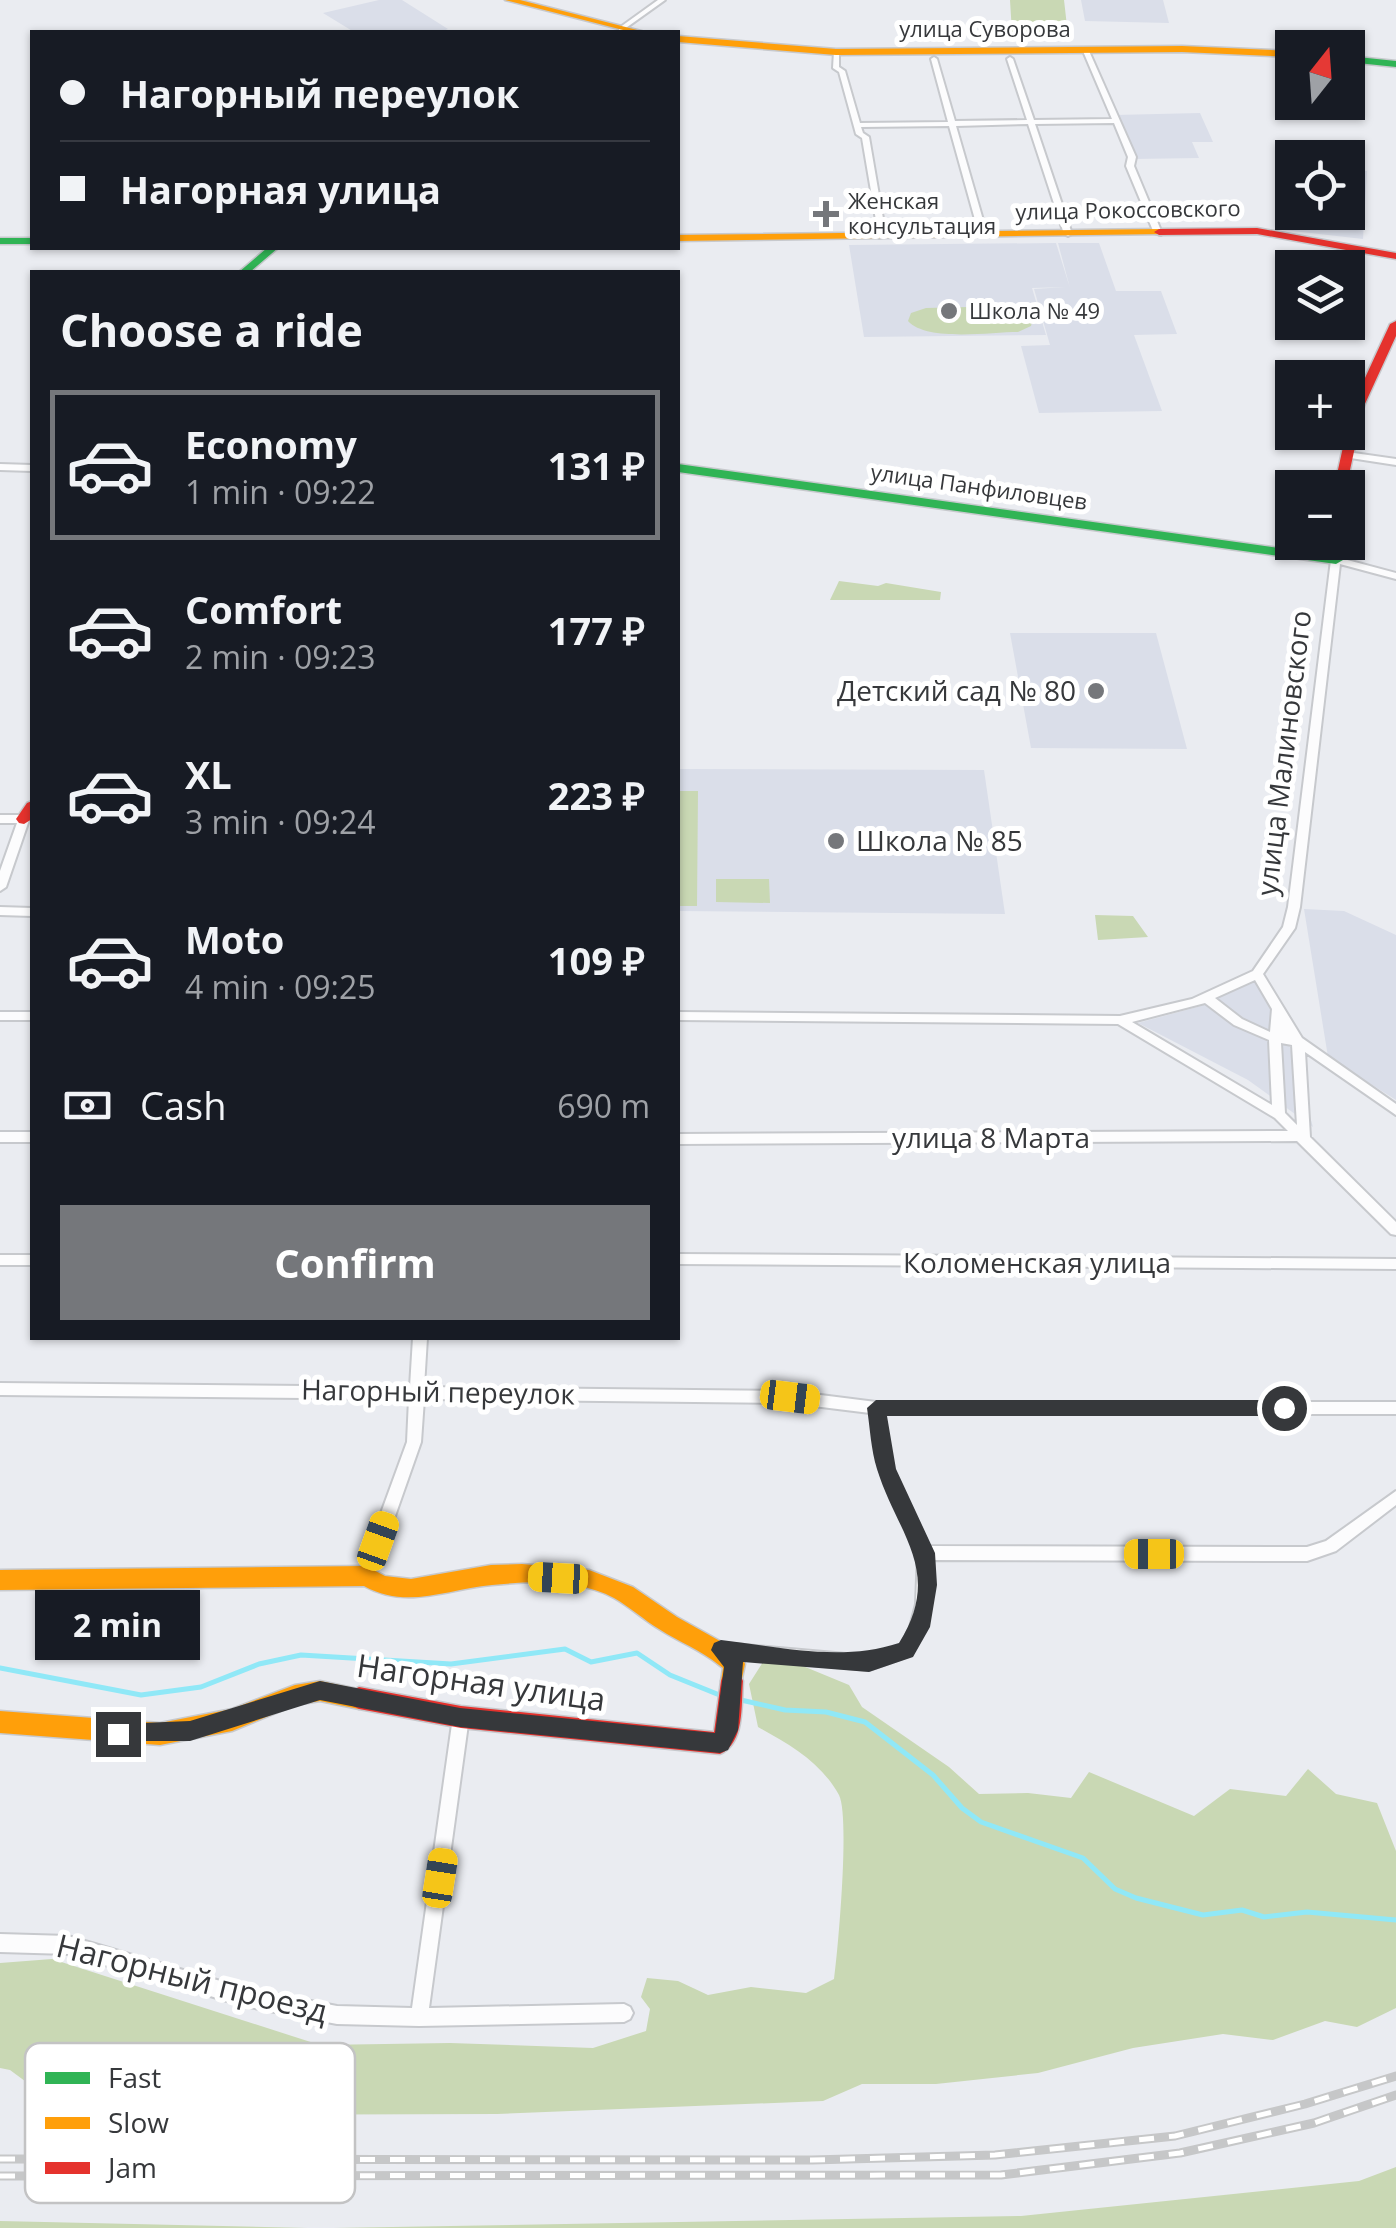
<!DOCTYPE html>
<meta charset="utf-8">
<style>
body{margin:0;font-family:"Open Sans",sans-serif;background:#20242c;color:#f1f3f6;height:100vh;display:flex;flex-direction:column;font-size:38px;white-space:nowrap}
*{box-sizing:border-box;margin:0}
p{font-size:32px;color:#9ea1a6}
.icon{flex:none;width:55px;height:55px;fill:none;stroke:currentColor;stroke-width:2;stroke-linecap:round;stroke-linejoin:round}
.map{position:relative;flex:1;overflow:hidden}
.details{position:absolute;left:30px;top:270px;width:650px;height:1070px;display:flex;flex-direction:column;background:#171b24;border-radius:0px;box-shadow:0 2px 8px #0004}
.details>*{flex:none}
.banner{position:absolute;left:30px;top:30px;width:650px;height:220px;border-radius:0px;box-shadow:0 2px 8px #0004;display:grid;align-content:center;height:220px;padding:0 30px;background:#171b24}
.needle{width:65px;rotate:17deg}
.fabs{position:absolute;left:1275px;top:30px;display:grid;gap:20px}
.fabs a{display:grid;place-items:center;width:90px;height:90px;border-radius:0px;background:#171b24;box-shadow:0 2px 8px #0004;font-size:50px}
.end{position:absolute;width:45px;height:45px;margin:-22px;border:12px solid #36383b;background:#fff;box-shadow:0 0 0 5px #fff}
.from{border-radius:50%}
.bubble{position:absolute;height:70px;border-radius:0px;background:#171b24;box-shadow:0 2px 8px #0004;font-size:32px;font-weight:700;line-height:70px;text-align:center}
.car{position:absolute;width:30px;height:60px;margin:-30px -15px;border-radius:12px;box-shadow:0 0 8px 2px #0007;background:linear-gradient(#f5c518 24%,#345 0 40%,#f5c518 0 76%,#345 0 86%,#f5c518 0)}
.banner b{display:flex;align-items:center;gap:35px;height:95px;font-size:38px}
.banner b+b{border-top:2px solid #363941}
.banner i{width:25px;height:25px;background:#f1f3f6}
ul{padding:0;list-style:none}
li{display:flex;align-items:center;gap:30px;height:150px;margin:0 20px 15px;padding:0 10px;border:5px solid transparent;border-radius:0px}
li div{flex:1}
li b{display:block;font-size:38px}
li em{font-style:normal;font-weight:700}
li.selected{border-color:#75777b}
li>.icon{width:90px;height:90px;stroke-width:1.5}
h2{padding:0 30px;font-size:45px;line-height:120px}
.pay{display:flex;align-items:center;gap:25px;height:110px;padding:0 30px;font-size:38px}
.pay p{margin-inline-start:auto}
.action{display:flex;gap:20px;margin-top:auto;padding:20px 30px}
.action a{flex:1;height:115px;border-radius:0px;background:#75777b;color:#fff;font-size:40px;font-weight:700;line-height:115px;text-align:center}
.map>svg:first-child{display:block}
.built{fill:#dadee9}
.green{fill:#c9d8b4}
.lines{fill:none;stroke-linecap:round;stroke-linejoin:round}
.stream{stroke:#90e8f7;stroke-width:5}
.street-casing{stroke:#c7c9cd;stroke-width:4}
.fast-casing{stroke:#c7c9cd;stroke-width:3}
.slow-casing{stroke:#c7c9cd;stroke-width:3}
.jam-casing{stroke:#c7c9cd;stroke-width:3}
.street{fill:#fcfcfd;fill-rule:evenodd}
.fast{fill:#30b455;fill-rule:evenodd}
.slow{fill:#ff9f0a;fill-rule:evenodd}
.jam{fill:#e5322d;fill-rule:evenodd}
.rail-casing{stroke:#c6c7c8;stroke-width:9}
.rail{stroke:#fff;stroke-width:5;stroke-dasharray:15;stroke-linecap:butt}
.route{fill:#36383b}
.poi-dot{fill:#75777b;stroke:#fff;stroke-width:4}
.labels{text-anchor:middle;stroke-width:10;stroke-linejoin:round;paint-order:stroke}
.far-street-label{font-size:22px;fill:#36383b;stroke:#fff}
.far-poi-label{font-size:22px;fill:#36383b;stroke:#fff;text-anchor:start}
.poi-label{font-size:28px;fill:#36383b;stroke:#fff;text-anchor:end}
.street-label{font-size:28px;fill:#36383b;stroke:#fff}
.near-street-label{font-size:32px;fill:#36383b;stroke:#fff}
.key{fill:#fff;stroke:#c3c3c4;stroke-width:2.5}
.key-label{font-size:28px;fill:#36383b}
</style>
<div class="map">
<svg width="1396" height="2228" viewBox="0 0 1396 2228">
<rect width="100%" height="100%" fill="#eaecf1"/>
<path class="built" d="M379,0H402L448,29L441,32H354L323,13Z
M1081,0H1163L1169,23L1085,21Z
M1200,113L1213,142H1192L1199,158L1134,159L1115,115Z
M1348,169L1367,171L1363,239L1275,229L1279,198L1292,191V212H1348Z
M1056,243L1070,288L1058,243H1099L1116,291H1161L1177,334L1134,335L1162,411L1039,413L1021,346L1050,345L1034,289L1066,287L1032,288L1046,335L864,337L849,245Z
M1010,633H1156L1187,749L1031,748Z
M678,769L984,770L1005,914L678,911Z
M1304,909L1344,911L1396,935V1100L1328,1057Z
M1256,980L1283,1024L1313,1127L1248,1080L1138,1023L1201,1006Z"/>
<path class="green" d="M1010,0H1064L1068,35C1051,42 1029,40 1012,33Z
M1010,306L1026,311L1033,318L1031,326L1018,332C990,332 927,342 908,321L911,313L926,308Z
M839,581L878,586L886,583L941,592L940,600H830Z
M678,791H698L697,906H678Z
M716,879H769L770,903L716,902Z
M1095,915L1133,916L1148,937L1098,940Z
M763,1662L798,1664L849,1685L862,1707L949,1767L979,1794L1028,1793L1071,1798L1089,1772L1194,1816L1230,1789L1286,1796L1308,1769L1336,1794L1377,1803L1396,1851V2008L1357,2027L1325,2021L1273,2040L1223,2034L1133,2048L1038,2073L936,2084H862L823,2101L497,2114L159,2115L60,2107L10,2070L0,2068V1963L52,1959L320,2045L450,2043L593,2048L646,2031L650,2009L641,1997L647,1978L678,1981L708,1995L751,1987L806,1993L834,1979C838,1950 850,1817 839,1795C821,1762 789,1744 758,1727L749,1684Z
M1396,2167V2228H333L1021,2216L1359,2181Z
M0,2221L308,2228H0Z"/>
<g class="lines">
<path class="stream" d="M0,1668L141,1695L201,1687L259,1664L301,1655L451,1664L565,1649L591,1662L637,1653L670,1675L722,1696
M741,1700L785,1710L826,1712L865,1722L933,1775L962,1808L981,1822L1083,1858L1115,1889L1136,1898L1203,1915L1242,1910L1264,1917L1307,1912L1396,1920"/>
<g class="street-casing">
<path id="street" d="M658,0H665L623,30H619V28Z
M1086,49L1089,51L1136,157L1134,166L1162,233L1161,235L1154,233L1126,166L1128,157L1114,123L1035,124L1072,234L1068,236L1064,234L1028,124L956,126L987,234L983,236L979,234L949,126L861,127L863,133L869,137L886,236L879,238L862,138L856,134L839,72L833,68L834,51L839,52V67L845,71L860,123L948,122L931,59L934,57L937,59L955,121L1027,120L1007,59L1010,57L1013,59L1034,120L1112,119L1083,51Z
M1347,452L1396,459V465L1344,457L1343,455Z
M0,464L32,465V471L0,470Z
M1336,557L1396,573V579L1340,564L1300,907L1295,928L1263,974L1302,1038L1396,1104V1115L1305,1052L1310,1137L1396,1222V1235L1391,1234L1297,1141L678,1144V1134L1288,1131L1275,1118L1118,1024L678,1020V1012L1120,1016L1192,999L1253,971L1283,927L1288,907L1331,560ZM1255,980L1272,1009L1270,1032L1242,1019L1215,998ZM1205,1003L1234,1025L1269,1040L1272,1105L1132,1022ZM1281,1043L1292,1045L1297,1125L1285,1113Z
M32,807V817L29,820L6,887L0,891V871L17,823H0V815H21Z
M0,907L32,908V916L0,915Z
M0,1012H32V1020H0Z
M0,1132H32V1142H0Z
M678,1254L1396,1259V1269L678,1264Z
M0,1255H32V1265H0Z
M413,1338H427L424,1387L789,1391L876,1402H1396V1414H884L893,1469L929,1546L1307,1547L1326,1541L1396,1491V1505L1336,1551L1307,1561L933,1560C934,1595 928,1624 911,1655L869,1670L723,1657L718,1655L715,1650L718,1645L723,1643L869,1656L901,1645L910,1627L916,1604L918,1553L879,1469L870,1413L789,1403L424,1399L421,1442L374,1576L371,1581L366,1583L361,1581L358,1576L407,1442L409,1399L0,1395V1383L410,1387Z
M461,1709L467,1712L469,1717L429,2008L624,2004L630,2007L633,2013L630,2019L624,2022L419,2026L337,2024L244,2006L68,1954L0,1952V1934L68,1936L244,1988L337,2006L412,2008L453,1717L455,1712Z"/>
</g>
<g class="fast-casing">
<path id="fast" d="M1348,56L1396,61V67L1348,62Z
M0,238H32V244H0Z
M267,248H278L250,272H239Z
M678,464L1329,555V542H1343V560L1336,564L678,472Z"/>
</g>
<g class="slow-casing">
<path id="slow" d="M505,0H520L645,32H631Z
M678,36L836,49L1182,46L1292,51V57L1182,52L836,55L678,42Z
M1159,229L1164,232L1163,234L678,241V235Z
M522,1564L589,1570L633,1587L677,1617L727,1645L742,1657L745,1664L740,1688L732,1691L724,1688L721,1681L723,1668L719,1665C701,1650 679,1642 659,1629C644,1620 630,1607 614,1598C579,1579 531,1581 492,1585C447,1589 407,1610 364,1586L0,1590V1570L366,1566L385,1576L411,1579L491,1565Z
M320,1681L367,1691L370,1698L367,1705L359,1709L320,1701L295,1705L232,1731L160,1745L0,1733V1711L160,1723L232,1709L295,1685Z"/>
</g>
<g class="jam-casing">
<path id="jam" d="M1257,228L1396,253V259L1257,234L1159,235L1154,232L1159,229Z
M1396,321V336L1364,406L1346,488H1334L1352,406L1390,324Z
M32,801V819L24,824L19,823L16,819L27,803Z
M732,1671L740,1674L743,1681C741,1705 745,1743 720,1754L461,1728L359,1709L351,1705L348,1698L351,1691L359,1687L461,1706L714,1732L721,1681L724,1674Z"/>
</g>
<use href="#street" class="street"/>
<use href="#fast" class="fast"/>
<use href="#slow" class="slow"/>
<use href="#jam" class="jam"/>
<g class="rail-casing">
<path id="rail" d="M0,2159L812,2160L995,2155L1175,2136L1305,2104L1396,2076
M0,2176L1001,2175L1180,2153L1314,2123L1396,2095"/>
</g>
<use href="#rail" class="rail"/>
</g>
<path class="route" d="M876,1400H1284L1294,1408L1284,1416H887L896,1469L935,1553L937,1585L930,1627L913,1657L869,1672L743,1662L738,1730L728,1750L720,1753L460,1727L320,1700L190,1741H111L108,1734L111,1726L118,1724L190,1721L320,1681L460,1708L715,1733L724,1667L711,1650L714,1643L721,1640C780,1647 842,1662 899,1643C944,1571 897,1534 877,1469C871,1450 870,1428 867,1408Z"/>
<g class="poi-dot">
<path d="M821 199h10v10h10v10h-10v10h-10v-10h-10v-10h10z"/>
<circle cx="949" cy="311" r="10"/>
<circle cx="1096" cy="691" r="10"/>
<circle cx="836" cy="841" r="10"/>
</g>
<g class="labels">
<g class="far-street-label">
<text x="985" y="37">улица Суворова</text>
<text transform="translate(1128 210) rotate(-1)" y="8">улица Рокоссовского</text>
<text transform="translate(979 487) rotate(8)" y="8">улица Панфиловцев</text>
</g>
<g class="far-poi-label">
<text x="848" y="209">Женская<tspan x="848" dy="25">консультация</tspan></text>
<text x="969" y="319">Школа № 49</text>
</g>
<g class="poi-label">
<text x="1076" y="701">Детский сад № 80</text>
<text x="856" y="851" text-anchor="start">Школа № 85</text>
</g>
<g class="street-label">
<text transform="translate(1284 753) rotate(-83)" y="10">улица Малиновского</text>
<text x="991" y="1148">улица 8 Марта</text>
<text x="1037" y="1273">Коломенская улица</text>
<text transform="translate(438 1392) rotate(1)" y="10">Нагорный переулок</text>
</g>
<g class="near-street-label">
<text transform="translate(481 1683) rotate(8)" y="11">Нагорная улица</text>
<text transform="translate(192 1979) rotate(14)" y="11">Нагорный проезд</text>
</g>
</g>
<rect x="25" y="2043" width="330" height="160" rx="15" class="key"/>
<rect x="45" y="2072" width="45" height="12" fill="#30b455"/>
<rect x="45" y="2117" width="45" height="12" fill="#ff9f0a"/>
<rect x="45" y="2162" width="45" height="12" fill="#e5322d"/>
<g class="key-label">
<text x="108" y="2088">Fast</text>
<text x="108" y="2133">Slow</text>
<text x="108" y="2178">Jam</text>
</g>
</svg>
<div class="fabs">
<a><svg class="needle" viewBox="-14 -14 28 28"><path d="M0-13l5 13h-10z" fill="#e53935"/><path d="M0 13l5-13h-10z" fill="#9ea1a6"/></svg></a>
<a><svg class="icon" aria-label="locate" viewBox="0 0 24 24"><circle cx="12" cy="12" r="6"/><path d="M12 2v4M12 18v4M2 12h4M18 12h4"/></svg></a>
<a><svg class="icon" aria-label="layers" viewBox="0 0 24 24"><path d="M12 4l9 5-9 5-9-5zM3 14l9 5 9-5"/></svg></a>
<a>+</a>
<a>−</a>
</div>
<i class="end from" style="left:1284px;top:1408px"></i>
<i class="end" style="left:118px;top:1734px"></i>
<div class="bubble" style="left:35px;top:1590px;width:165px">2 min</div>
<i class="car" style="left:790px;top:1397px;rotate:97deg"></i>
<i class="car" style="left:378px;top:1541px;rotate:20deg"></i>
<i class="car" style="left:1154px;top:1554px;rotate:270deg"></i>
<i class="car" style="left:558px;top:1578px;rotate:273deg"></i>
<i class="car" style="left:440px;top:1878px;rotate:9deg"></i>
<div class="banner">
<b><i class="from"></i>Нагорный переулок</b>
<b><i></i>Нагорная улица</b>
</div>
<section class="details">
<h2>Choose a ride</h2>
<ul>
<li class="selected"><svg class="icon" aria-label="car" viewBox="0 0 24 24"><path d="M5 17H2v-5l4-1 3-4h7l3 4 3 1v5h-3M9 17h6M6 11h13"/><circle cx="7" cy="17" r="2"/><circle cx="17" cy="17" r="2"/></svg><div><b>Economy</b><p>1 min · 09:22</p></div><em>131 ₽</em></li>
<li><svg class="icon" aria-label="car" viewBox="0 0 24 24"><path d="M5 17H2v-5l4-1 3-4h7l3 4 3 1v5h-3M9 17h6M6 11h13"/><circle cx="7" cy="17" r="2"/><circle cx="17" cy="17" r="2"/></svg><div><b>Comfort</b><p>2 min · 09:23</p></div><em>177 ₽</em></li>
<li><svg class="icon" aria-label="car" viewBox="0 0 24 24"><path d="M5 17H2v-5l4-1 3-4h7l3 4 3 1v5h-3M9 17h6M6 11h13"/><circle cx="7" cy="17" r="2"/><circle cx="17" cy="17" r="2"/></svg><div><b>XL</b><p>3 min · 09:24</p></div><em>223 ₽</em></li>
<li><svg class="icon" aria-label="car" viewBox="0 0 24 24"><path d="M5 17H2v-5l4-1 3-4h7l3 4 3 1v5h-3M9 17h6M6 11h13"/><circle cx="7" cy="17" r="2"/><circle cx="17" cy="17" r="2"/></svg><div><b>Moto</b><p>4 min · 09:25</p></div><em>109 ₽</em></li>
</ul>
<div class="pay"><svg class="icon" aria-label="cash" viewBox="0 0 24 24"><path d="M3 7h18v10H3z"/><circle cx="12" cy="12" r="2"/></svg>Cash<p>690 m</p></div>
<div class="action"><a>Confirm</a></div>
</section>
</div>
